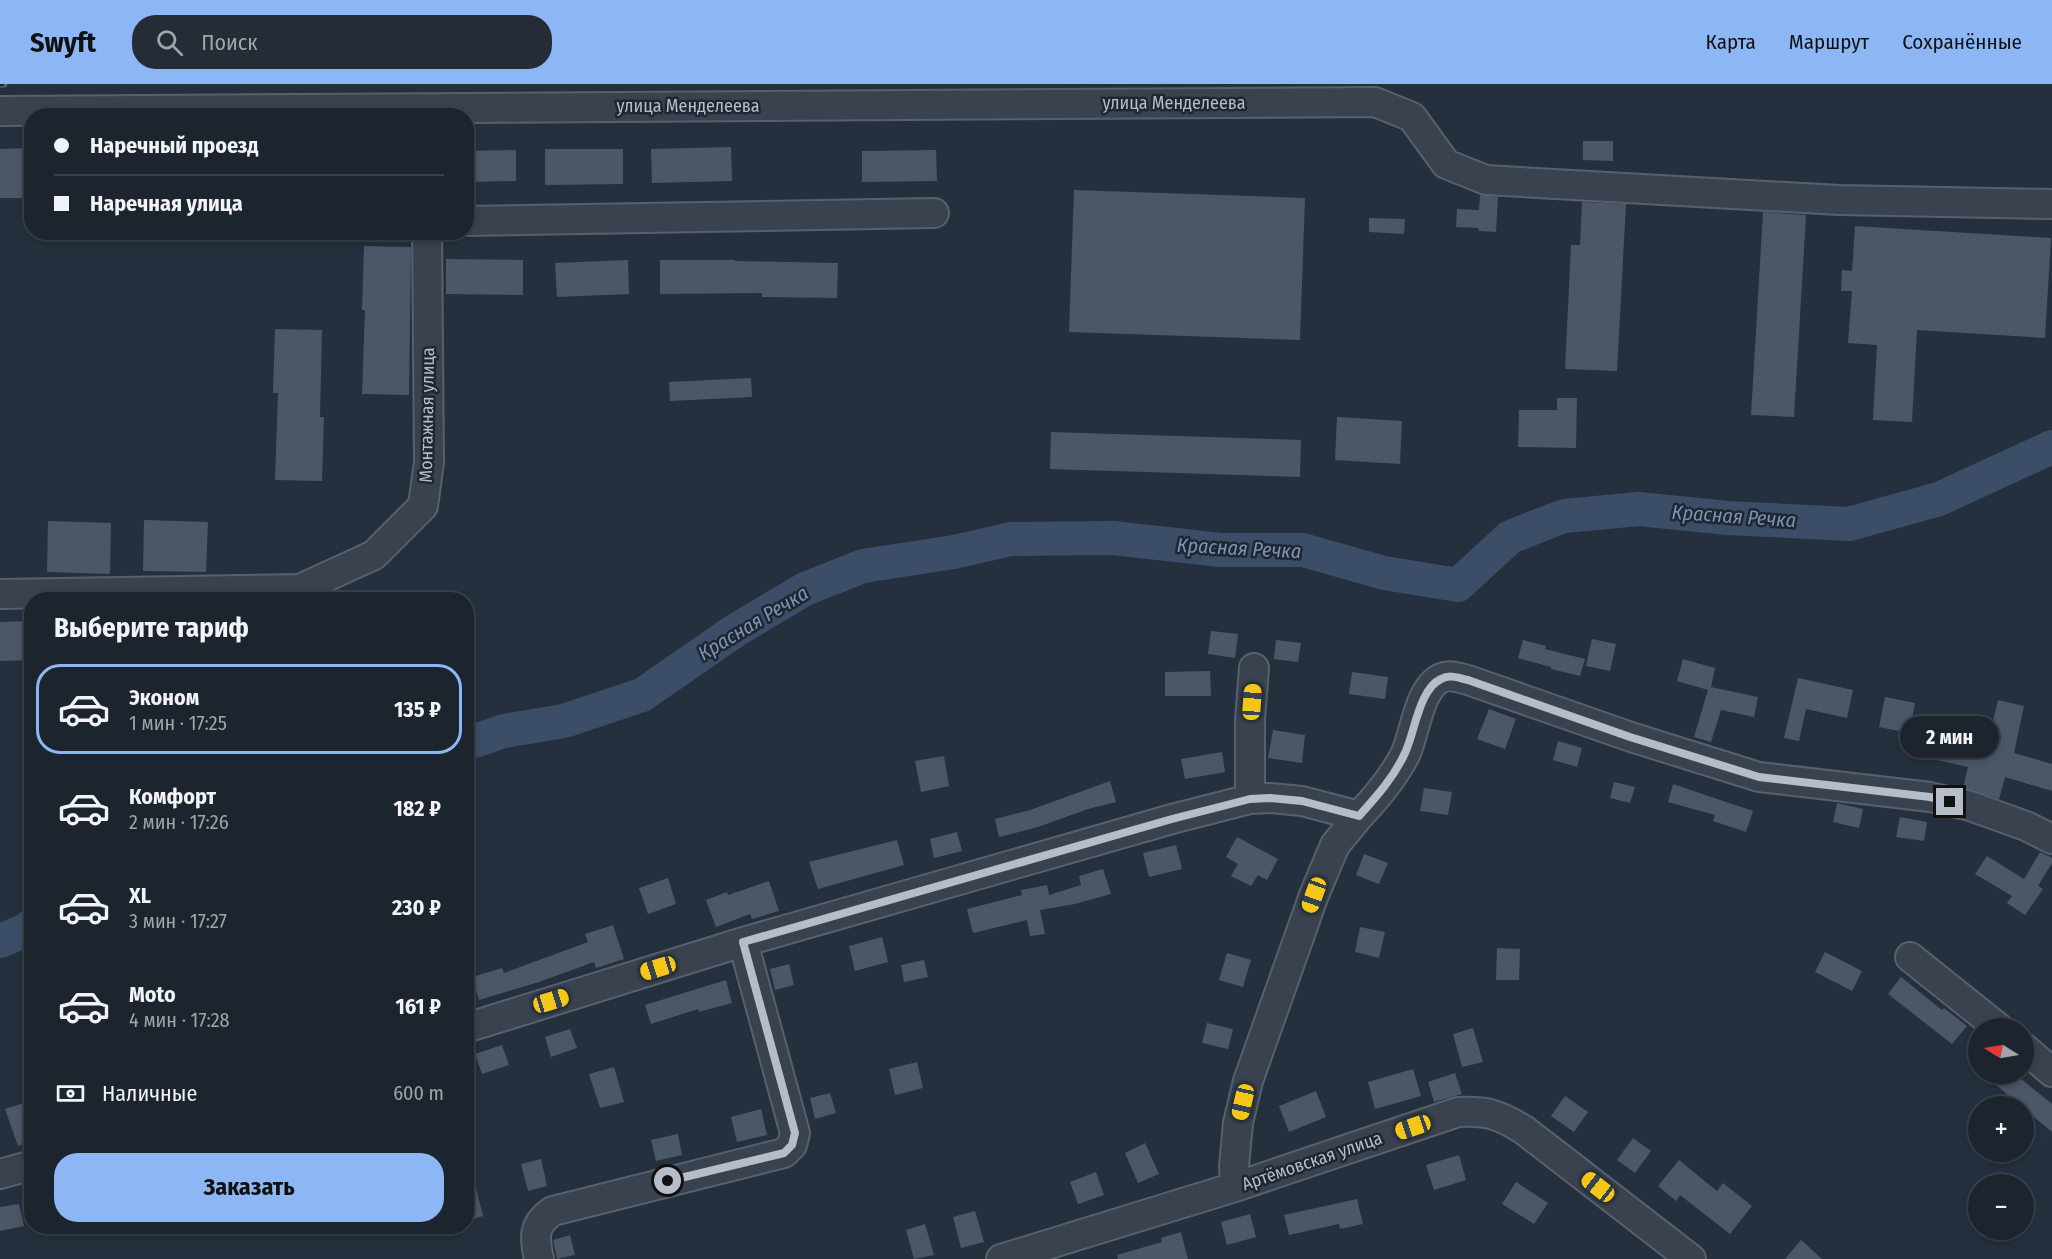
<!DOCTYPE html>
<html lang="ru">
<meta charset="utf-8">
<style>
body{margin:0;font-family:"Fira Sans Condensed",sans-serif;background:#252c36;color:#f1f3f6;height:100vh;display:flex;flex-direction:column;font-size:22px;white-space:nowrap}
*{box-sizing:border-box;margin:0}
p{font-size:20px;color:#a0a4aa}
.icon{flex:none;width:33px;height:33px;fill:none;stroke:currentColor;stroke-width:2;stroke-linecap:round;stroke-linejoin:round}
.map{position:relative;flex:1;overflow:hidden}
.panel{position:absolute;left:24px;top:508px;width:450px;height:642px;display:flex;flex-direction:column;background:#1c242e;border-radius:24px;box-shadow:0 3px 9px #0003,0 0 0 2px #3a414a}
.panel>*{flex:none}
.top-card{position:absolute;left:24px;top:24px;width:450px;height:132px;border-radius:24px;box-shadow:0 3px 9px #0003,0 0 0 2px #3a414a;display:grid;align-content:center;height:132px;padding:0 30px;background:#1c242e}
.needle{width:39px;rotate:281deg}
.buttons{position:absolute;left:1968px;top:934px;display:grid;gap:12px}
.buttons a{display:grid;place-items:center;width:66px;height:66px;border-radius:50%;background:#1c242e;box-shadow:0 3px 9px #0003,0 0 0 2px #3a414a;font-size:30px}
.end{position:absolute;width:27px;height:27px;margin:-14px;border:8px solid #b5bdc9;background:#111;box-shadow:0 0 0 3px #111}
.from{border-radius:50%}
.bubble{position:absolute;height:42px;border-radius:21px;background:#1c242e;box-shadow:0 3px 9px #0003,0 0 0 2px #3a414a;font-size:20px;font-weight:700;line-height:42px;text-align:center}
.car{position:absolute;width:18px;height:36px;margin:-18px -9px;border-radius:8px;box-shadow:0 0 4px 2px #0007;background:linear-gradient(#f5c518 24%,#345 0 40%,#f5c518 0 76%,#345 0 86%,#f5c518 0)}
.top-card b{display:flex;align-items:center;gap:21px;height:57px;font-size:22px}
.top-card b+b{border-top:2px solid #3a414a}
.top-card i{width:15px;height:15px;background:#f1f3f6}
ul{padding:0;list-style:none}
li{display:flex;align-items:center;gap:18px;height:90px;margin:0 12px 9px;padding:0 18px;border:3px solid transparent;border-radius:24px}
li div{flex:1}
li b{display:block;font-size:22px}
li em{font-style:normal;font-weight:700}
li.selected{border-color:#8db6f5}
li>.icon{width:54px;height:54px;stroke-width:1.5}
h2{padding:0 30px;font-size:27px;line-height:72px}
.pay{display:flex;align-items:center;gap:15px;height:66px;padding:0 30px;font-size:22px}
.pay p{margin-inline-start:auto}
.action{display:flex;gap:12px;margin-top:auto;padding:12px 30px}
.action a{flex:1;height:69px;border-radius:24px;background:#8db6f5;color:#111;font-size:24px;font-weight:700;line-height:69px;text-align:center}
header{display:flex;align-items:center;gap:36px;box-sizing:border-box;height:84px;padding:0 30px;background:#8db6f5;color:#111}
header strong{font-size:28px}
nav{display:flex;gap:33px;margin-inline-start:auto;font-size:21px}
.search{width:420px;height:54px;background:#252c36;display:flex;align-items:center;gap:15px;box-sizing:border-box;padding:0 21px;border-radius:24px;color:#a0a4aa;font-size:22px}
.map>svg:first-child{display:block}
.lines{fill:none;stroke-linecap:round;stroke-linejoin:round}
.river{stroke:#3b4d67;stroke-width:34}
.building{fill:#4b5767}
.minor-casing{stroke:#57606c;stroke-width:32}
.minor{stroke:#39424e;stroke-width:28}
.rail-casing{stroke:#5b6675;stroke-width:7}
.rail{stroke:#1e2733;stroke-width:4.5;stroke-dasharray:14;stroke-linecap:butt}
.route{stroke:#b5bdc9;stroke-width:8}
.labels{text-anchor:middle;stroke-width:5;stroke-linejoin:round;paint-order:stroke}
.street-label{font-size:18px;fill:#b5bdc9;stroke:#1e2733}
.water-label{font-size:20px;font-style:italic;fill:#7d93b0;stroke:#1e2733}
</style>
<header>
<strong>Swyft</strong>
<div class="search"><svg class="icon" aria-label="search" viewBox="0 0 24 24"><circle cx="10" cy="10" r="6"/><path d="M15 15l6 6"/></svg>Поиск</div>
<nav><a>Карта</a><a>Маршрут</a><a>Сохранённые</a></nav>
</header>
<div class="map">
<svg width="2052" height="1175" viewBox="0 0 2052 1175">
<rect width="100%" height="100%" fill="#25303e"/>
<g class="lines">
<path class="river" d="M466,660L504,647L564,637L642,611L736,546L805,505L863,482L954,468L1011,455L1113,454L1221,466H1303L1384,489L1458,501L1510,453L1564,432L1639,425L1728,434L1849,440L1939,415L2052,363
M0,857L24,847L32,841"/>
</g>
<path class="building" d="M1583,57H1613V77L1583,76Z
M731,63L732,97L652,99L651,65Z
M28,64L29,114H0V65Z
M545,65H623V100L545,101Z
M516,66V97L466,98V67Z
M936,66L937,97L862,98V67Z
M1074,106L1305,114L1300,256L1069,248Z
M1480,111L1498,113L1496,148L1479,147L1478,144L1456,143L1457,125L1479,126Z
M1582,118L1626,120L1617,287L1565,285L1571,161H1580Z
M1763,128L1806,131L1794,333L1751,331Z
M1369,134L1405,135L1404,150L1369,148Z
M1855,142L2051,154L2045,254L1917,246L1912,338L1873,336L1877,261L1848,259L1852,207H1841L1842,186L1852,187Z
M364,162L411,163L409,311L362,310L365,226H362Z
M446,175L523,176V211L446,210Z
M628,176L629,210L557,213L555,179Z
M660,176H735V177L838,179L837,214L762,213V209L660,210Z
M275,245L322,246L320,333H324L322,397L275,396L278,309H273Z
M751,294L752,313L670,317L669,298Z
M1557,314H1577L1576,364L1518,363L1519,326H1557Z
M1337,333L1402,337L1400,380L1335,376Z
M1051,348L1301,356L1300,393L1050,385Z
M144,436L208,438L206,488L143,487Z
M48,437L111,439L110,490L47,488Z
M32,537V576L0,577V538Z
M1211,547L1238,550L1235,574L1208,570Z
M1592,555L1616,560L1610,587L1586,582Z
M1276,556L1301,559L1298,578L1274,575Z
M1523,556L1546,562L1545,565L1585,575L1580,592L1551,585V583L1518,574Z
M1683,575L1715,584L1711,603L1758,613L1754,633L1721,626L1711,658L1694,653L1708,606L1677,597Z
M1210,587L1211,612H1165V588Z
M1352,588L1388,593L1385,615L1349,610Z
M1798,594L1853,606L1847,634L1806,625L1799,657L1784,654Z
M1885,613L1915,619L1909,649L1879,643Z
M1998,616L2024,622L2014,669L2052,680V707L2005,693L1999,715L1963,704L1968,683L1924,673L1929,650L1987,662Z
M1489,625L1516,635L1505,665L1477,655Z
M1273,646L1305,651L1302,679L1268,674Z
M1558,657L1582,664L1577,683L1553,676Z
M1222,668L1225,688L1185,695L1181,675Z
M944,672L949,702L921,708L915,677Z
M1110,697L1116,718L1088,725L1038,743L999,753L995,735L1030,726Z
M1614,698L1635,703L1630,719L1610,714Z
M1673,700L1753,727L1746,748L1713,737L1715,731L1668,718Z
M1424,704L1452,708L1448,731L1420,727Z
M1837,719L1863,725L1859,744L1833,738Z
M1900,733L1927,738L1924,757L1896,753Z
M957,748L962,767L934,774L930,755Z
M1237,753L1278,775L1267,796L1258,791L1251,802L1231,792L1238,780L1226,773Z
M897,756L904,781L818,805L809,778Z
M1176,761L1182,785L1149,793L1143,769Z
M2040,768L2052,774V779L2038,802L2043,805L2025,831L2007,819L2012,812L1975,790L1987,772L2024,795Z
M1364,770L1388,779L1379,800L1356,791Z
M1103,785L1111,810L1075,820L1040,826L1045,850L1030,852L1027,836L973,849L967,825L1022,811L1021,806L1047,801L1049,811L1081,801L1079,792Z
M668,794L676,820L648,830L639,804Z
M769,797L779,827L752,835L750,830L716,843L706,816L727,808L728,811Z
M613,841L624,875L596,884L594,878L539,898L479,916L472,893L502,884L504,889L588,858L585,850Z
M1360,843L1385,848L1379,874L1355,868Z
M882,853L888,878L855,887L849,862Z
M1497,864L1520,865L1519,896H1496Z
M1825,868L1862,887L1852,907L1815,888Z
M1227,869L1251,876L1243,903L1219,896Z
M924,876L928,893L904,898L901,881Z
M789,880L794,901L775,906L770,885Z
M1901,893L1942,926L1944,924L1967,942L1952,960L1888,910Z
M726,896L732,919L699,928L698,925L651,940L645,921Z
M1207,939L1233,945L1228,965L1202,959Z
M1473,944L1483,978L1462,983L1453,950Z
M570,945L577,964L551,973L545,953Z
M502,961L509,981L482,990L475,970Z
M917,978L923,1004L895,1011L889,985Z
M614,983L624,1018L600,1024L589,990Z
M1413,985L1421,1012L1375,1025L1368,998Z
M1455,989L1462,1010L1434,1018L1428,998Z
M1983,990H2015L2052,1020V1048Z
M1316,1007L1326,1033L1289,1048L1279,1022Z
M830,1009L836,1029L815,1035L810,1014Z
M1565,1012L1588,1028L1574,1048L1551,1032Z
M27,1018L32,1030V1057L18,1062L5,1025Z
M761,1025L767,1051L737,1058L731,1033Z
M678,1050L682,1071L656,1077L651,1056Z
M1633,1054L1651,1067L1635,1089L1617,1076Z
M1145,1059L1159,1090L1138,1099L1125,1069Z
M1459,1071L1466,1096L1434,1106L1426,1081Z
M541,1075L547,1102L528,1107L521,1080Z
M1679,1076L1717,1107L1723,1099L1752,1122L1730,1150L1680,1111L1676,1117L1658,1102Z
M472,1088L483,1132L466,1137V1089Z
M1096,1088L1104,1111L1078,1120L1070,1098Z
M1516,1098L1548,1119L1534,1140L1502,1120Z
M1357,1115L1363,1140L1340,1145L1339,1140L1289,1151L1284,1131Z
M19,1120L24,1142L0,1147V1123Z
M975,1127L984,1158L961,1164L953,1133Z
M1250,1130L1256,1153L1227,1161L1221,1138Z
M925,1140L934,1171L914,1175L906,1146Z
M1181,1148L1188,1175H1118L1117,1171L1162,1158L1161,1154Z
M570,1151L575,1171L557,1175L553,1156Z
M1801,1156L1822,1175H1785Z"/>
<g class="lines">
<g class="minor-casing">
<path id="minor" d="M0,27L1375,18L1412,33L1446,80L1486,96L1839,116L2052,120
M466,137L934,129
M0,510L300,505L374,471L423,422L429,378L427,148
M1250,715V635L1254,584
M1910,873L2000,945
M466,944L743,858L1172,735L1250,715L1270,714L1302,717L1359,732C1377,713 1394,693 1406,669C1415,648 1419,605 1441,594C1450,590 1459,594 1468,596L1631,653L1759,693L1930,713L1970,722L2026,742L2052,755
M2024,964L2052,988
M0,1090L32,1081
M1235,1103L1234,1082L1238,1039L1248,997L1314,811L1335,761L1359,732
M539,1175C534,1153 533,1140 553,1127L784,1069L792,1061L795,1049L743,858
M1001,1175L1235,1103L1458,1028C1488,1027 1498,1030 1524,1046L1691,1175"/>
</g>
<use href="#minor" class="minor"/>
<g class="rail-casing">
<path id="rail" d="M0,0H4"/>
</g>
<use href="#rail" class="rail"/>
</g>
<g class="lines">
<path class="route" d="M668,1097L784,1069L792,1061L795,1049L743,858L1172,735L1250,715L1270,714L1302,717L1359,732C1377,712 1394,693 1405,669C1415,648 1419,605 1441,595C1450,590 1459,594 1468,596L1630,653L1759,693L1930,713L1950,718"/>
</g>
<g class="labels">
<g class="street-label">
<text x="1174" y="25">улица Менделеева</text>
<text x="688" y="28">улица Менделеева</text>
<text transform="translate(427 331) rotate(-89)" y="6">Монтажная улица</text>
<text transform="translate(1312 1077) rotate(-19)" y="6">Артёмовская улица</text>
</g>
<g class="water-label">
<text transform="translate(1734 432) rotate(4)" y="7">Красная Речка</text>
<text transform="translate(1239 464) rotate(3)" y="7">Красная Речка</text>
<text transform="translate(753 539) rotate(-31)" y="7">Красная Речка</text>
</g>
</g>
</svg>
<div class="buttons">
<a><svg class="needle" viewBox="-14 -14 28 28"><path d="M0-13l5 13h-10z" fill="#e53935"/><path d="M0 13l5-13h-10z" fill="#a0a4aa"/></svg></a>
<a>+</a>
<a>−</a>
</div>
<i class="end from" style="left:668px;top:1097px"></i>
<i class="end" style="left:1950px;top:718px"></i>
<div class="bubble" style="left:1900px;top:632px;width:99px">2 мин</div>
<i class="car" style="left:1252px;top:618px;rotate:4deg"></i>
<i class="car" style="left:1314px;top:811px;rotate:200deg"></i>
<i class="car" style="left:658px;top:884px;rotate:253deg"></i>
<i class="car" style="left:551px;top:917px;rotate:73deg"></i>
<i class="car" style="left:1243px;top:1018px;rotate:193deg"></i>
<i class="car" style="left:1413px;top:1043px;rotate:251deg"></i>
<i class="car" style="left:1598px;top:1103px;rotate:308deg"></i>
<div class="top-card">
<b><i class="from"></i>Наречный проезд</b>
<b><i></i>Наречная улица</b>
</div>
<section class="panel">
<h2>Выберите тариф</h2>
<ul>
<li class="selected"><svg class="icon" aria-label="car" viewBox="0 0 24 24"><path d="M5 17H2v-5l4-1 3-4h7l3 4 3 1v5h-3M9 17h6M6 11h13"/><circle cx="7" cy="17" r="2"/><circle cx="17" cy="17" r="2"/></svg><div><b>Эконом</b><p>1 мин · 17:25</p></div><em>135 ₽</em></li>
<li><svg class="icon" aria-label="car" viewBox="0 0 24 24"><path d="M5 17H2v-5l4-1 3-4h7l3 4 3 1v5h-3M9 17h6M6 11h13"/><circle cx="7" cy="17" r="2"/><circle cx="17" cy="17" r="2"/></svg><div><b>Комфорт</b><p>2 мин · 17:26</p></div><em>182 ₽</em></li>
<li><svg class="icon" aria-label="car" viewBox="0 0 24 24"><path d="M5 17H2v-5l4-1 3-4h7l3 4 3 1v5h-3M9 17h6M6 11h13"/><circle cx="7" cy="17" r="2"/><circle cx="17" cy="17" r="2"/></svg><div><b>XL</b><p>3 мин · 17:27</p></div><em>230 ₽</em></li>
<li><svg class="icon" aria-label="car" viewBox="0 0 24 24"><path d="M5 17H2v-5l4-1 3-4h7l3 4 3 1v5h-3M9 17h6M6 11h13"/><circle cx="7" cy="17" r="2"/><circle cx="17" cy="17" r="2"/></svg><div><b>Moto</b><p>4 мин · 17:28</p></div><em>161 ₽</em></li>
</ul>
<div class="pay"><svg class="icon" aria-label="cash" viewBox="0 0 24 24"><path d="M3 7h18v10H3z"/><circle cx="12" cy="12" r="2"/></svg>Наличные<p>600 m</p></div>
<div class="action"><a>Заказать</a></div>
</section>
</div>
